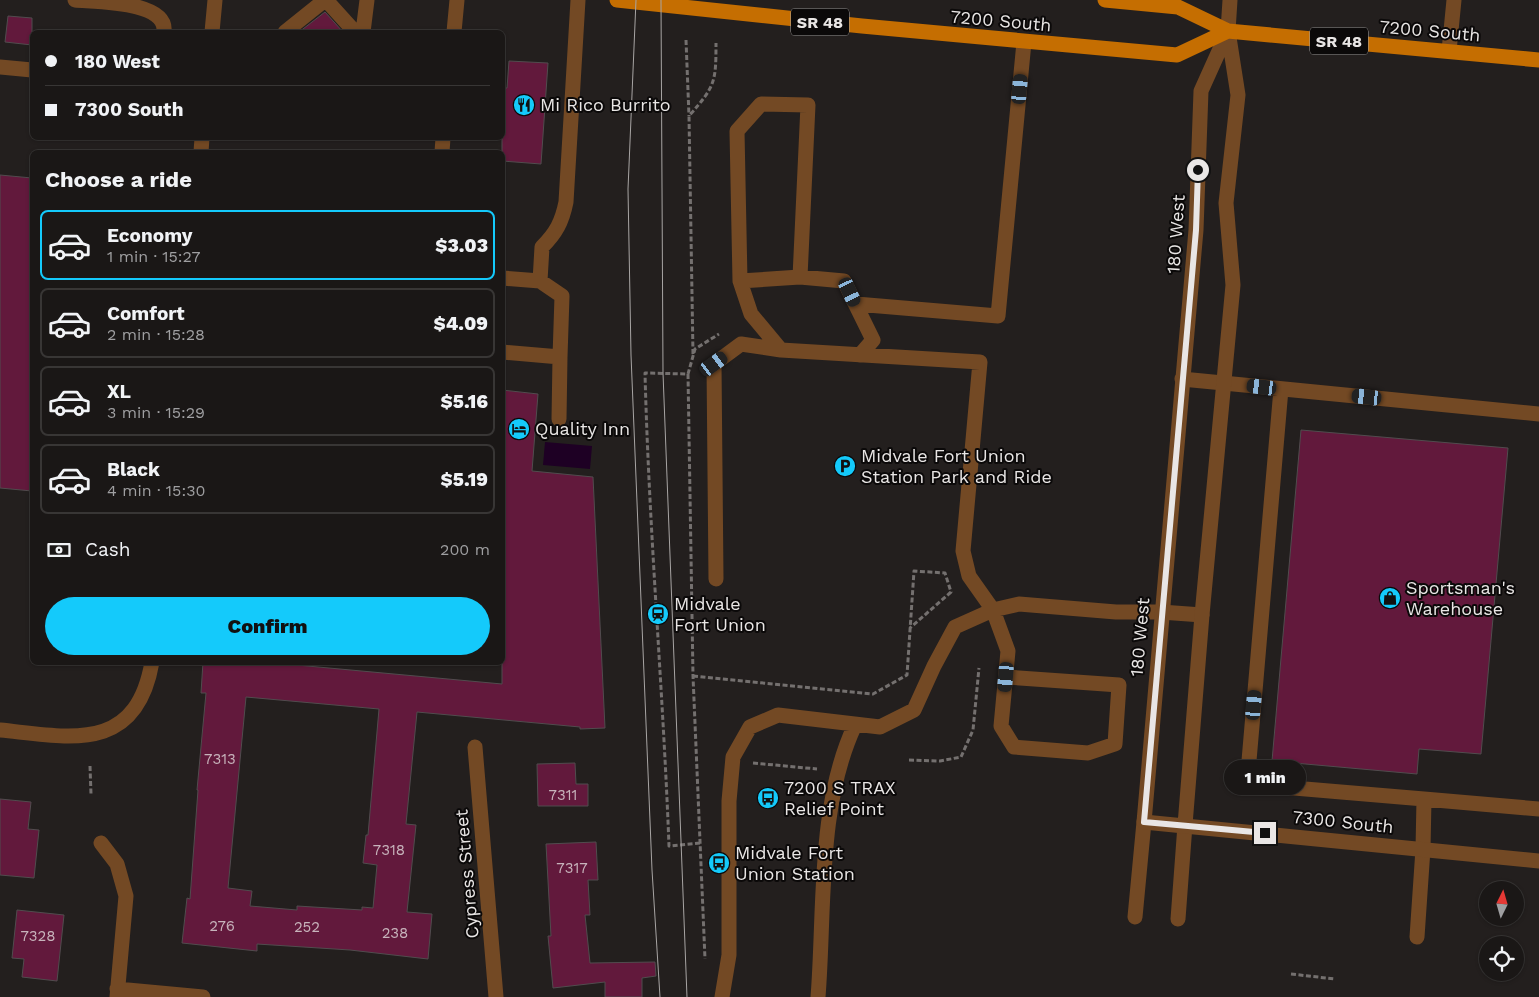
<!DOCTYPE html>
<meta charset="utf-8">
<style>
body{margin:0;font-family:"Work Sans",sans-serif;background:#272423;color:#f1f3f6;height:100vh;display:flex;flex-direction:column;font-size:19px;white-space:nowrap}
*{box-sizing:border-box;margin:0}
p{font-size:16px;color:#9f9fa1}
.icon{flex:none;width:28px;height:28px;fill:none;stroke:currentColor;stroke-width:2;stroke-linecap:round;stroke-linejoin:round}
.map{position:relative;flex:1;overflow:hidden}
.details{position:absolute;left:30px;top:150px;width:475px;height:515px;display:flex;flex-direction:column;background:#1a1716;border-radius:8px;box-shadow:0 1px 4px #0004,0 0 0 1px #383635}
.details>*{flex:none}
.top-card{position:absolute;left:30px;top:30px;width:475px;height:110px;border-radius:8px;box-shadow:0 1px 4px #0004,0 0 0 1px #383635;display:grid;align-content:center;height:110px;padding:0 15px;background:#1a1716}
.needle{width:32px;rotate:5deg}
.buttons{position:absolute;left:1479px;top:881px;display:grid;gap:10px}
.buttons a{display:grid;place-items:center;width:45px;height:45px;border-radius:50%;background:#1a1716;box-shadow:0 1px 4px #0004,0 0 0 1px #383635;font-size:25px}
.end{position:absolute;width:22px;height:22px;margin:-11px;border:6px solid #e9e6e5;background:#111;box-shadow:0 0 0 2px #111}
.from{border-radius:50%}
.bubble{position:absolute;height:35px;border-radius:18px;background:#1a1716;box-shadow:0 1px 4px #0004,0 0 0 1px #383635;font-size:16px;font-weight:800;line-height:35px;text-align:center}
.car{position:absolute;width:15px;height:30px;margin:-15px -8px;border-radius:6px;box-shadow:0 0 4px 1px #0007;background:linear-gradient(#222 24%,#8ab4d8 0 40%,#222 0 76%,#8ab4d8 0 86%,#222 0)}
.top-card b{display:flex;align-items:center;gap:18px;height:48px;font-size:19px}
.top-card b+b{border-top:1px solid #383635}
.top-card i{width:12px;height:12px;background:#f1f3f6}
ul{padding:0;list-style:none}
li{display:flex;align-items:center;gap:15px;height:70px;margin:0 10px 8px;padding:0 5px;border:2px solid #383635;border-radius:8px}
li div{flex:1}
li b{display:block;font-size:19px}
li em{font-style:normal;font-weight:800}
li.active{border-color:#14cafb}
li>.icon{width:45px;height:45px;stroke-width:1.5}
h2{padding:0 15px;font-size:22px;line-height:60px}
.pay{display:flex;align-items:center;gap:12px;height:55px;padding:0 15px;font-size:19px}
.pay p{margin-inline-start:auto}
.action{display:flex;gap:10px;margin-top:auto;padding:10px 15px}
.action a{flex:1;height:58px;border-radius:30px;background:#14cafb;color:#111;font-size:20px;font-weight:800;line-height:58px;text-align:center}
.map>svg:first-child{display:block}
.water{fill:#1e0024}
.building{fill:#62193c;stroke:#514c4e;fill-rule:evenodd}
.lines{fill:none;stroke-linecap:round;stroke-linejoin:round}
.path{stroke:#74706f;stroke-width:3;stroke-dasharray:5 2.5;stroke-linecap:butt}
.service{stroke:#734924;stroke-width:15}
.minor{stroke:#734924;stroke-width:15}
.tertiary{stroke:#734924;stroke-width:15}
.primary{stroke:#c56e01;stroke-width:15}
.tram{stroke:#a8a5a4;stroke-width:1}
.route{stroke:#e9e6e5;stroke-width:6}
.labels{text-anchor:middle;stroke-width:4;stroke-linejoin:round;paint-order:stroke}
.number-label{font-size:15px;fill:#c7b3bb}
.shield{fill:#0b0909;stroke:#a6a4a3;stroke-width:1}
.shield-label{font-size:16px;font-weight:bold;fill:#e9e6e5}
.street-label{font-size:18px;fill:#e9e6e5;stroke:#0b0909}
.poi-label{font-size:18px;fill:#e9e6e5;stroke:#0b0909;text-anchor:start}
</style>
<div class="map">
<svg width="1539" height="997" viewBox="0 0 1539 997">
<rect width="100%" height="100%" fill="#231f1e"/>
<path class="water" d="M545,442L592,446L590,469L543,465Z"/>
<path class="building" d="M325,12L343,32H299Z
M8,16L32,18V45L5,42Z
M509,61L548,63L541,164L502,161V102L504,88H507Z
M0,175L32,178V491L0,488Z
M502,390L538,394L532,471L593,477L605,728L580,729V727L417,712L406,824L416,825L407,912L432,914L428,959L350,950L257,944V951L182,943L187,898L190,899L198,790H197L206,693H201L203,662H264L502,684ZM246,697L379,709L368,835H366L363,863L377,865L373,908L362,907V910L297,906V910L250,906L252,891L228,888Z
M1301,430L1508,448L1481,754L1419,749L1417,774L1272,761Z
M575,763L576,784H588V806H538L537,764Z
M0,799L31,802L28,829L39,830L34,878L0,875Z
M596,842L598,880H588L590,915H585L590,963L655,962L656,976L642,978V997H605V982L553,988L548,936H551L546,844Z
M17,910L64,915L57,981L22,977L24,959L12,958Z"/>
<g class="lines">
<path class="path" d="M686,40L689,116
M693,354L689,116C715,86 716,83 716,43
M688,374L693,676L705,959
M693,676L873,694L907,675L914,571L945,573L951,592L910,628
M909,760L940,761L961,757L973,730L979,668
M753,763L817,769
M90,766L91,794
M700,843L669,846C663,688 649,531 645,373L688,374L695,349L719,334
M1291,974L1335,979"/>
<path class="service" d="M75,0C96,2 168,1 164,32
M326,0L355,32
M285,32L325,0
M363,32L367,0
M454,32L457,0
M1449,51L1454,0
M0,67L32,70
M442,152L443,138
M502,278L540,281
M740,281L800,277
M856,304L998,316L1024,42
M781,350L751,314L740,281L737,131L761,104L808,105L800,277L844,281L873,340L860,355
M502,352L560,357L559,419
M560,357L562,296L540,281L542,247C556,233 562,222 566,202L578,0
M1182,379L1539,414
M1281,389L1247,784L1424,799
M716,579L714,364L741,344L781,350L980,362L963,551L969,576L993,610L1008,651L1001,726L1014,747L1088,753L1115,744L1119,685L1006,677
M1135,917L1144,822
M1178,919L1185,825
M1417,937L1423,849L1424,799L1539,809
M722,997L729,955V801L733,757L750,727L778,715L880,727L914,710L934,666L955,627L993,610L1019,604L1116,612H1161L1202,615
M818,997C825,910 817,805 855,725"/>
<path class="minor" d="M1228,31L1201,91L1196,230L1144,822L1539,861
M475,747L496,997
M1185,825L1202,615L1233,285L1226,203L1238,95L1228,31L1230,0
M101,843L117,864L126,896L117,997
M117,989L203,997"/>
<path class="tertiary" d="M212,32L215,0
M201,152L202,138
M0,730C70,737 136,754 152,662"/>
<path class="primary" d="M617,0L862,26L1177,55L1228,31
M1105,0L1178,7L1228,31L1539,60"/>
<path class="tram" d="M636,0L628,189L631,355L652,870L660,997
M661,0L663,373L687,997"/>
</g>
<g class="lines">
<path class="route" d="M1198,170L1196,230L1144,822L1265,833"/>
</g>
<defs>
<g id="restaurant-disc" transform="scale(1.125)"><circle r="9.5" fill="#14cafb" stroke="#0b0909"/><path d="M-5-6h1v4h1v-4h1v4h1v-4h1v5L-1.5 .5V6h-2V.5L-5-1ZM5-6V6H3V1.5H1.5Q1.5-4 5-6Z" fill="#111"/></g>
<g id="hotel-disc" transform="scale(1.125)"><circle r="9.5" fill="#14cafb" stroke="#0b0909"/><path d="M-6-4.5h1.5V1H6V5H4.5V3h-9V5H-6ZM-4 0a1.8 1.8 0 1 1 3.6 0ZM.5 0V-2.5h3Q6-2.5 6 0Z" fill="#111"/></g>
<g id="parking-disc" transform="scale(1.125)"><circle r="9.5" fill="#14cafb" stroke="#0b0909"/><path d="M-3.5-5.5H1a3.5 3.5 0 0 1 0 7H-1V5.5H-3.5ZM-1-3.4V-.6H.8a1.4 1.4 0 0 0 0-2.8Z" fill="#111"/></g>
<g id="shop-disc" transform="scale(1.125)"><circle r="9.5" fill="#14cafb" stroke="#0b0909"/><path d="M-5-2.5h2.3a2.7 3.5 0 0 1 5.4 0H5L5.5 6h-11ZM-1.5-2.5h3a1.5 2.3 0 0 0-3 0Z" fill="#111"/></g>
<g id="station-disc" transform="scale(1.125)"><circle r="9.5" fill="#14cafb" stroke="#0b0909"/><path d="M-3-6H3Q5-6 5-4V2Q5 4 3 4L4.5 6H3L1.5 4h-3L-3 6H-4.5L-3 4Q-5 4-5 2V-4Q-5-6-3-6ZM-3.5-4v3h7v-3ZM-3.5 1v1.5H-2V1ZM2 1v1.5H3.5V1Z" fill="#111"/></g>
<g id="bus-disc" transform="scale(1.125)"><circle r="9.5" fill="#14cafb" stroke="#0b0909"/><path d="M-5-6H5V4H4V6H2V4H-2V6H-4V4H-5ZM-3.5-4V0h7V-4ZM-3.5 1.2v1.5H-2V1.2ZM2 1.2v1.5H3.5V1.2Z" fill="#111"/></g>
</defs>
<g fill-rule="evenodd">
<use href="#restaurant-disc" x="524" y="105"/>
<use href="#hotel-disc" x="519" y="429"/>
<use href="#parking-disc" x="845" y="466"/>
<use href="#shop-disc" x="1390" y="598"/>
<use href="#station-disc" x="658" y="614"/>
<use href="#bus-disc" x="768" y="798"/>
<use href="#bus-disc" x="719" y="863"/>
</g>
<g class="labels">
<g class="number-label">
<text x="220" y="764">7313</text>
<text x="563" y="800">7311</text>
<text x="389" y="855">7318</text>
<text x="572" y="873">7317</text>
<text x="222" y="931">276</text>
<text x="307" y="932">252</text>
<text x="395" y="938">238</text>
<text x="38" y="941">7328</text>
</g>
<g class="shield">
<rect x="791" y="8.5" width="58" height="27" rx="4"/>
<rect x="1310" y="27.5" width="58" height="27" rx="4"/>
</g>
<g class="shield-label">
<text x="820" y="28">SR 48</text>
<text x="1339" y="47">SR 48</text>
</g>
<g class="street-label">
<text transform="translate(1001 21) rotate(5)" y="6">7200 South</text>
<text transform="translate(1430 31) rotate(5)" y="6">7200 South</text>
<text transform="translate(1176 234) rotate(-86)" y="6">180 West</text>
<text transform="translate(1140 637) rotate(-85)" y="6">180 West</text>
<text transform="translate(1343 822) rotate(6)" y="6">7300 South</text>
<text transform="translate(467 874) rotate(-95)" y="6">Cypress Street</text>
</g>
<g class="poi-label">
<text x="540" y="111">Mi Rico Burrito</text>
<text x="535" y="435">Quality Inn</text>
<text x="861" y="462">Midvale Fort Union<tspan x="861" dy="21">Station Park and Ride</tspan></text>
<text x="1406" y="594">Sportsman's<tspan x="1406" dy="21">Warehouse</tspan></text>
<text x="674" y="610">Midvale<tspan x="674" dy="21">Fort Union</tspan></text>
<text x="784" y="794">7200 S TRAX<tspan x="784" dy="21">Relief Point</tspan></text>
<text x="735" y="859">Midvale Fort<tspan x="735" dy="21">Union Station</tspan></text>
</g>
</g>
</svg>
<div class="buttons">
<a><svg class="needle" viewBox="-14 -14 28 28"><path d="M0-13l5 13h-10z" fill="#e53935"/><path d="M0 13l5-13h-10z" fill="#9f9fa1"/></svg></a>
<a><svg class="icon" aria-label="locate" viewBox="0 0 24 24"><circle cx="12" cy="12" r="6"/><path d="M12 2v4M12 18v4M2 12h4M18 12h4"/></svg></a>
</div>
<i class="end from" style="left:1198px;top:170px"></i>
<i class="end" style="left:1265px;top:833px"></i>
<div class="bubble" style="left:1224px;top:760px;width:82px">1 min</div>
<i class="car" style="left:1020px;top:89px;rotate:5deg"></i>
<i class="car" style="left:850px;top:292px;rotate:155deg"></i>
<i class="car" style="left:714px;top:364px;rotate:54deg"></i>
<i class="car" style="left:1262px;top:387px;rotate:277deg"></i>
<i class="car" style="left:1367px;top:397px;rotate:276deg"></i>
<i class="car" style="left:1006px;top:677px;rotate:185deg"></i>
<i class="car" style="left:1254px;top:705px;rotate:5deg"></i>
<div class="top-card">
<b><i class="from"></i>180 West</b>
<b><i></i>7300 South</b>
</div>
<section class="details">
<h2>Choose a ride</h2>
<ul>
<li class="active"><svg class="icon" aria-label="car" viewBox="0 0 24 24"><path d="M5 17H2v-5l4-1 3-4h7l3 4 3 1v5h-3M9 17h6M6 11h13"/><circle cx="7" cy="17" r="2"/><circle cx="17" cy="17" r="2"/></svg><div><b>Economy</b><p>1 min · 15:27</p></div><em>$3.03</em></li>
<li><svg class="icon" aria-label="car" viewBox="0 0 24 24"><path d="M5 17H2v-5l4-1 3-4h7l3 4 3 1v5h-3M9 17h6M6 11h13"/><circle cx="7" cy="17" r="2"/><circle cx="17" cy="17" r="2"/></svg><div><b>Comfort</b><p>2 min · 15:28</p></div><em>$4.09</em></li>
<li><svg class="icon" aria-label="car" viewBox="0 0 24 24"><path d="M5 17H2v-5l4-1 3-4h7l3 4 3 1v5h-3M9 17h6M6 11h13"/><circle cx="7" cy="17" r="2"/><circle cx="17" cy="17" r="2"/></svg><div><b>XL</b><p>3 min · 15:29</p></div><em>$5.16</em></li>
<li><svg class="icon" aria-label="car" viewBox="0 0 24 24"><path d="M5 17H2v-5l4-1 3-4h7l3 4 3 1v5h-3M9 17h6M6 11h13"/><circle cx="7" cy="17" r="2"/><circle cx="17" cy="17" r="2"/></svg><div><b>Black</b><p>4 min · 15:30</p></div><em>$5.19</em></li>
</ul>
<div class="pay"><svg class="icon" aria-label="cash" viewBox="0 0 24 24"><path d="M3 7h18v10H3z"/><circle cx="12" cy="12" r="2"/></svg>Cash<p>200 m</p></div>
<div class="action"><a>Confirm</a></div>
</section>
</div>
